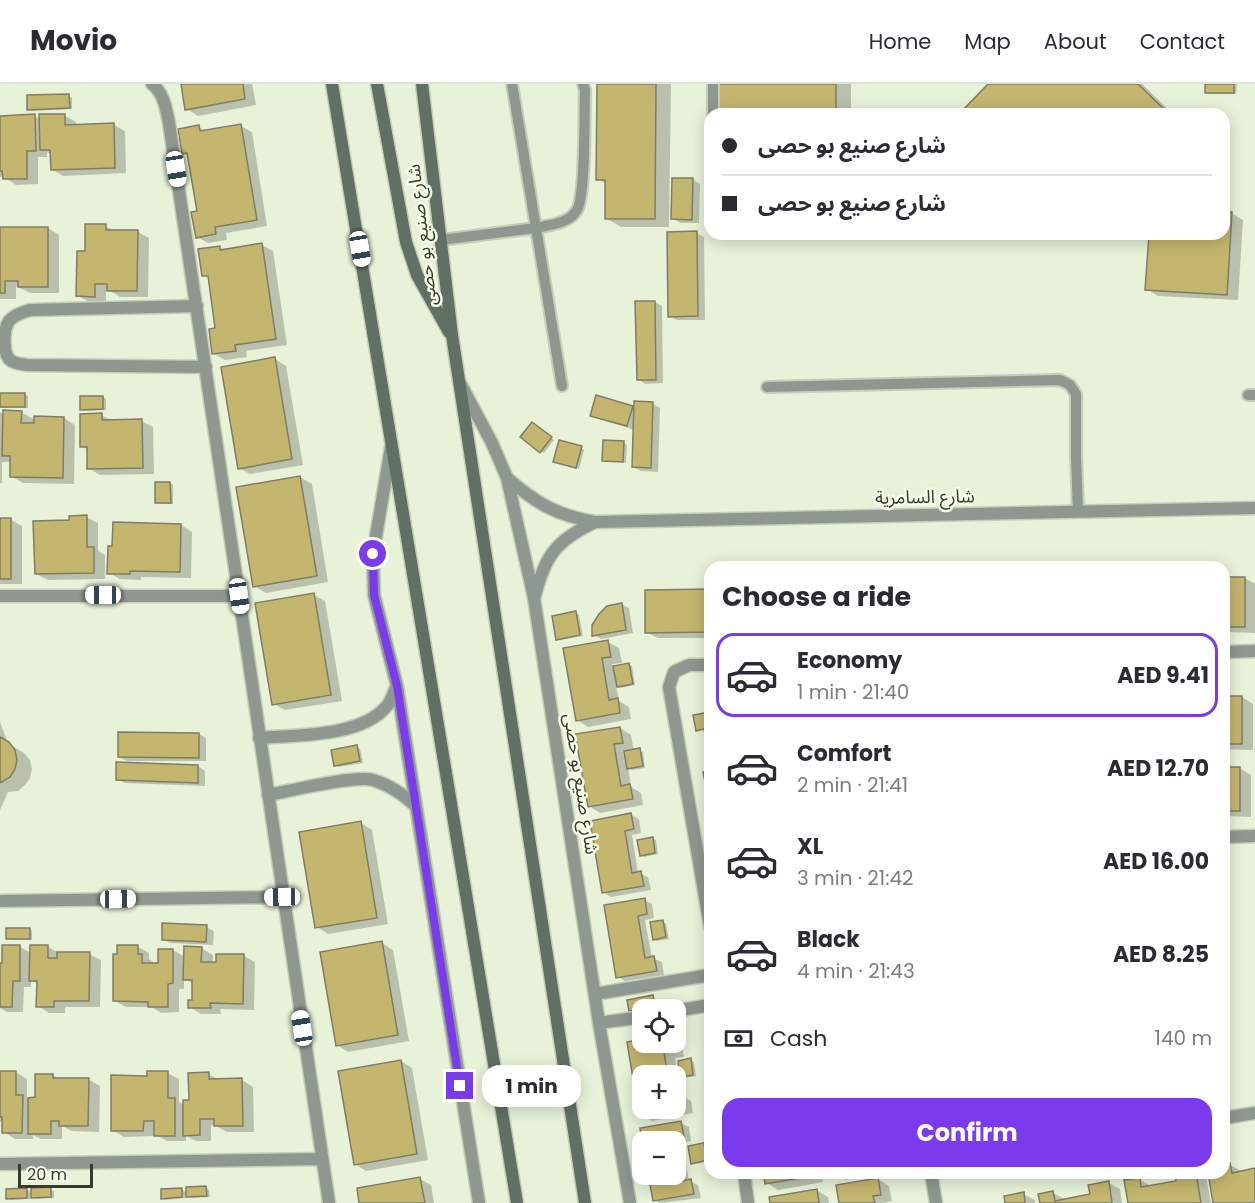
<!DOCTYPE html>
<meta charset="utf-8">
<style>
body{margin:0;font-family:Poppins,"Noto Sans Arabic",sans-serif;background:#f7f7f7;color:#2b2b33;height:100vh;display:flex;flex-direction:column;font-size:22px;white-space:nowrap}
*{box-sizing:border-box;margin:0}
p{font-size:20px;color:#7c7c81}
.icon{flex:none;width:33px;height:33px;fill:none;stroke:currentColor;stroke-width:2;stroke-linecap:round;stroke-linejoin:round}
.map{position:relative;flex:1;overflow:hidden}
.sheet{position:absolute;left:704px;top:477px;width:526px;height:618px;display:flex;flex-direction:column;background:#fff;border-radius:18px;box-shadow:0 3px 15px #0003}
.sheet>*{flex:none}
.top-card{position:absolute;left:704px;top:24px;width:526px;height:132px;border-radius:18px;box-shadow:0 3px 15px #0003;display:grid;align-content:center;height:132px;padding:0 18px;background:#fff}
.tools{position:absolute;left:632px;top:915px;display:grid;gap:12px}
.tools a{display:grid;place-items:center;width:54px;height:54px;border-radius:12px;background:#fff;box-shadow:0 3px 15px #0003;font-size:30px}
.scale{position:absolute;left:18px;bottom:15px;width:75px;box-sizing:border-box;padding-left:6px;border:3px solid #363a2f;border-top:0;font-size:16px;line-height:21px;white-space:nowrap;color:#363a2f;-webkit-text-stroke:4px #f6fee9;paint-order:stroke}
.end{position:absolute;width:27px;height:27px;margin:-14px;border:8px solid #7c3aed;background:#fff;box-shadow:0 0 0 3px #fff}
.from{border-radius:50%}
.bubble{position:absolute;height:42px;border-radius:18px;background:#fff;box-shadow:0 3px 15px #0003;font-size:20px;font-weight:700;line-height:42px;text-align:center}
.car{position:absolute;width:18px;height:36px;margin:-18px -9px;border-radius:8px;box-shadow:0 0 4px 2px #0007;background:linear-gradient(#fff 24%,#345 0 40%,#fff 0 76%,#345 0 86%,#fff 0)}
.top-card b{display:flex;align-items:center;gap:21px;height:57px;font-size:22px}
.top-card b+b{border-top:2px solid #e1e1e2}
.top-card i{width:15px;height:15px;background:#2b2b33}
ul{padding:0;list-style:none}
li{display:flex;align-items:center;gap:18px;height:84px;margin:0 12px 9px;padding:0 6px;border:3px solid transparent;border-radius:18px}
li div{flex:1}
li b{display:block;font-size:22px}
li em{font-style:normal;font-weight:700}
li.on{border-color:#7c3aed}
li>.icon{width:54px;height:54px;stroke-width:1.5}
h2{padding:0 18px;font-size:27px;line-height:72px}
.pay{display:flex;align-items:center;gap:15px;height:66px;padding:0 18px;font-size:22px}
.pay p{margin-inline-start:auto}
.cta{display:flex;gap:12px;margin-top:auto;padding:12px 18px}
.cta a{flex:1;height:69px;border-radius:18px;background:#7c3aed;color:#fff;font-size:24px;font-weight:700;line-height:69px;text-align:center}
header{display:flex;align-items:center;gap:36px;box-sizing:border-box;height:84px;padding:0 30px;background:#fff;border-bottom:2px solid #e1e1e2}
header strong{font-size:28px}
nav{display:flex;gap:33px;margin-inline-start:auto;font-size:21px}
.map>svg:first-child{display:block}
.shadow{fill:#0003;fill-rule:evenodd}
.building{fill:#c4b66f;stroke:#817c63;stroke-width:1.5}
.lines{fill:none;stroke-linecap:round;stroke-linejoin:round}
.lane-casing{stroke:#c4cdb6;stroke-width:14}
.street-casing{stroke:#c4cdb6;stroke-width:15}
.secondary-casing{stroke:#c4cdb6;stroke-width:15}
.lane{stroke:#8e9890;stroke-width:10}
.street{stroke:#8e9890;stroke-width:12}
.secondary{stroke:#616f64;stroke-width:12}
.route{stroke:#7c3aed;stroke-width:8}
.labels{text-anchor:middle;stroke-width:5;stroke-linejoin:round;paint-order:stroke}
.street-label{font-size:18px;fill:#363a2f;stroke:#f6fee9}
</style>
<header>
<strong>Movio</strong>
<nav><a>Home</a><a>Map</a><a>About</a><a>Contact</a></nav>
</header>
<div class="map">
<svg width="1255" height="1119" viewBox="0 0 1255 1119">
<rect width="100%" height="100%" fill="#e8f2d8"/>
<path class="shadow" d="M182,0H252L256,21L198,32L187,25Z
M598,0H671L669,143H621L606,134L607,100L597,95Z
M717,0H851V30H717Z
M990,0H1142L1173,30H961Z
M1207,0H1237L1236,10H1210L1206,8Z
M69,12L72,14V25L32,27L29,25Z
M64,31L76,38V42L114,41L125,47L126,89L63,92L52,85V71L47,68V73H38V100L16,101L4,93H0V33L34,32L41,36Z
M241,42L252,48L267,142L226,149L227,156L208,159L197,153L199,128L190,73L183,69L199,43L207,48Z
M692,95L700,100L699,139H680L673,134Z
M1224,129H1231L1243,136L1238,216L1158,212L1147,205L1150,150H1224Z
M105,142L115,147L138,148L149,154L148,213H120L106,204V218H89L78,212L86,168Z
M0,144H48L59,151V209H30L16,202V215H0Z
M697,149L704,153L705,236H677L670,232Z
M262,161L273,167L287,261L246,267L247,273L225,276L214,270L217,245L210,195L204,191L219,163L225,166Z
M654,218L662,222L663,299L645,300L638,295Z
M275,275L286,282L303,381L250,390L239,384Z
M0,310H24L28,312V324H0Z
M103,313L106,315V326L84,327L81,325Z
M653,320L660,324L658,388L641,387L633,383L635,346L599,335L592,331L632,324L636,326Z
M0,328L5,331L21,328L35,336L64,334L75,341L74,400L23,399L11,392L12,378H2V399H0Z
M101,331L113,337H141L153,343L154,390L100,391L88,384V366L82,362Z
M535,341L554,356L544,369L541,367Z
M624,359L627,361L626,379L603,376Z
M581,364L584,366L579,385L558,379Z
M300,393L312,400L328,498L266,509L254,502Z
M170,399L173,401V420H160L157,418Z
M86,433L98,439V467L105,471V495L48,496L36,490L71,438Z
M0,436H11L22,442V500H0Z
M115,439L181,441L192,448L191,494L141,493V496L120,495L109,489L114,464Z
M1224,494H1245L1255,500V549L1224,548Z
M710,507V554H658L646,548Z
M314,511L325,517L342,617L285,626L274,620Z
M621,520L629,524L633,549L601,555L594,551Z
M576,529L579,531L583,552L560,556L557,555Z
M608,558L619,564L622,579L612,580L613,583L629,581L632,582L635,601L621,604L616,601L619,617L629,623L631,635L588,643L577,636Z
M1224,613H1242L1253,620V666L1224,665Z
M0,638L8,659L24,669L30,676L32,685L30,694L25,701L18,707L8,708L0,726Z
M620,644L631,651L634,667L643,668L645,684L632,686L628,683L631,703L641,709L643,721L600,729L589,722Z
M199,650L206,654V677H127L119,673Z
M357,663L360,665L363,679L338,683L335,681Z
M198,682L205,687V702L125,699L117,695Z
M1224,684H1240L1251,691V733L1224,732Z
M631,731L639,735L641,749L632,751L638,789L648,793L651,806L611,813L603,808L592,738Z
M361,739L372,746L388,840L328,850L317,843Z
M652,754L656,756L658,770L644,773L641,771Z
M644,816L652,820L654,834L645,836L652,874L662,878L664,891L625,897L618,893L605,823Z
M663,838L666,840L669,855L657,857L654,855Z
M206,843L214,847L213,861L171,859L163,855Z
M29,845L32,847V856H11L8,854Z
M382,859L393,866L409,957L348,968L337,961Z
M31,862L48,863L59,869L89,870L101,876L100,923H65V929H49L38,922V900L31,896V903H24L23,928H7L0,924V881H4L20,863L31,869Z
M138,863L149,869V875L153,878V881H159L173,866L185,873L201,864L213,871V879L244,872L255,878L254,926L220,925L221,930H201L190,923L193,918L194,900L184,894V905H179V928L161,929L152,923H126L115,917Z
M653,913L656,915L657,924L634,928L631,926Z
M675,955L681,959L684,973L675,974L681,1011L691,1017L693,1029L652,1037L641,1030L642,957V958H675ZM642,992H675V1024H642Z
M690,976L694,978L696,992L685,994L682,992Z
M401,977L412,984L428,1076L366,1087L355,1080Z
M0,988H16L27,995V1015H36L53,991L59,995H88L100,1002L99,1048L72,1047L62,1042V1055H41L33,1051V1055H15L4,1048V1038H0Z
M168,989L179,995V1018L185,1021L190,1018L208,990L220,996H242L253,1003L254,1048H227L214,1041H211V1057H196L186,1052V1057H167L154,1050V1052L124,1053L112,1046L148,993Z
M681,1039L689,1043L691,1057L682,1059L689,1097L698,1101L701,1114L659,1119L654,1116L675,1090V1058H644Z
M704,1060L707,1062L710,1078L696,1080L692,1079Z
M1230,1081L1241,1087L1255,1086V1119H1214L1209,1089H1224V1082Z
M765,1089H822L823,1098L778,1106L767,1099Z
M834,1089H885L845,1096Z
M1176,1089H1201L1206,1092L1211,1119H1130L1139,1095L1151,1102L1178,1098Z
M420,1095L431,1101L434,1119H361Z
M878,1095L889,1102L892,1117L884,1119H840Z
M1109,1099L1120,1105L1122,1119H1041L1053,1109L1065,1115L1092,1112Z
M206,1104L209,1106L210,1113L191,1114L185,1110V1114L165,1116L162,1114L182,1106L188,1109Z
M26,1105L32,1109L50,1105L54,1107V1114L36,1115L30,1111V1115L11,1116L8,1114Z
M816,1106L828,1113L829,1119H771Z
M1023,1110L1035,1116V1119H1006Z"/>
<path class="building" d="M181,0H243L245,15L185,26Z
M597,0H656L655,135H605V96H596Z
M716,0H836V30H716Z
M988,0H1138L1169,30H959Z
M1205,0H1234V9H1205Z
M69,10L70,24L27,26V11Z
M35,30L36,67H27V95H3L2,87H0V32Z
M39,30H65V41L114,39L115,84L51,86L50,66H40Z
M241,40L257,136L215,143L216,150L196,154L191,128L197,127L187,69L182,70L178,45L199,41L200,47Z
M672,94H693L692,136L671,135Z
M1224,127L1232,128L1227,211L1145,206L1149,150H1224Z
M85,140H106V146H138L137,207H107V200H95V213L76,212L77,167H85Z
M0,143H48V203H18V197H5V209H0Z
M697,147L698,232L668,233L667,148Z
M262,159L276,255L235,261L236,267L212,270L209,245L215,244L208,192H202L198,165L220,162V166Z
M635,217H655L656,296H637Z
M275,273L292,375L238,385L221,283Z
M0,309H25V323H0Z
M596,311L633,322L627,342L590,332Z
M80,312H103V325L80,326Z
M634,317L653,318L651,384L632,383Z
M3,326L22,327L21,339H34V332L64,333L63,394L10,393V372H2Z
M102,329V336L142,335L143,384L87,385V363H80V330Z
M532,338L552,353L540,369L520,353Z
M559,356L582,362L576,384L553,378Z
M603,356L624,357L623,378L602,377Z
M300,392L317,492L253,503L236,403Z
M155,398H170L171,419H155Z
M87,431V463H94V489L35,490L33,437L69,436V432Z
M0,434H11V495H0Z
M113,438L181,440L180,488L130,487V490H107L108,462H112Z
M1224,493H1245V543H1224Z
M710,505V548L645,549V506Z
M314,509L331,611L272,621L255,519Z
M622,519L626,546L592,552V541L599,530L607,522Z
M576,527L580,551L556,556L552,532Z
M608,556L611,573L602,574L609,616L618,614L620,629L576,637L563,564Z
M629,579L633,600L617,603L613,582Z
M1224,612H1242V660H1224Z
M710,628V676L704,645L696,647L693,631Z
M620,643L623,659L614,660L621,702L630,700L633,715L588,723L575,650Z
M118,648L199,649V674L118,673Z
M0,653L9,658L15,666L17,676L15,685L10,693L0,699Z
M357,661L360,677L334,682L331,666Z
M640,664L643,682L627,685L624,667Z
M116,678L198,681V699L116,696Z
M1224,683H1240V727H1224Z
M710,687V703H706L703,688Z
M631,729L634,745L625,747L632,789L641,787L644,802L602,809L590,737Z
M361,737L377,834L315,844L299,748Z
M653,753L655,769L640,772L637,756Z
M645,814L647,830L638,832L645,874L654,872L657,887L616,894L604,821Z
M663,836L666,853L653,856L650,838Z
M162,839L207,841L206,858L162,856Z
M6,844H30V855H6Z
M382,857L398,951L336,962L320,868Z
M2,861H20V897H13L12,923H0V879H2Z
M30,861H48V874H57V868H90L89,917H54V923H36L37,897H29Z
M117,861H138V870H142V879H158V865H173V899L168,900V923H148V918L113,917V870H117Z
M184,862L202,863L201,878H216V870H244L243,920L210,919L211,924H188V916H192V896H183Z
M653,911L655,923L629,927L627,916Z
M642,955V958H671L673,967L664,968L668,992H642V1024H675V1009L680,1008L683,1023L639,1031L627,958Z
M691,974L693,991L680,993L678,977Z
M401,976L417,1070L354,1081L338,987Z
M0,987H16V1011H23L22,1049H2V1033H0Z
M147,987H168V1014H175V1052H154V1037H144L143,1047H111V991L147,992Z
M209,988V995L242,994L243,1042H214V1035H200V1051L183,1052V1016H189L188,989Z
M35,990H53V994H89L88,1042H59V1037H51V1050H28V1014L35,1013Z
M681,1037L684,1053L675,1055L682,1097L691,1095L694,1110L653,1117L648,1090H675V1058H642L640,1044Z
M704,1059L707,1076L691,1080L688,1062Z
M1230,1079L1232,1089L1255,1084V1119H1213L1208,1089H1224V1080Z
M763,1089H812V1092L765,1100Z
M1175,1089H1196L1201,1119H1128L1124,1096L1140,1094L1141,1103L1176,1097Z
M420,1093L425,1119H359L357,1104Z
M878,1094L881,1111L873,1112L875,1119H839L836,1101Z
M1109,1097L1112,1119H1040L1038,1110L1053,1107L1055,1117L1090,1110L1088,1101Z
M206,1102L207,1112L186,1113V1103Z
M51,1103V1113L31,1114V1104Z
M27,1104V1114L6,1115V1105Z
M182,1104V1113L161,1115V1105Z
M817,1105L819,1119H770L769,1113Z
M1024,1108L1025,1119H1005L1004,1112Z"/>
<g class="lines">
<g class="lane-casing">
<path id="lane" d="M512,0L536,144C549,141 569,140 577,126C586,111 584,29 585,6L583,0
M713,0V30
M441,156L536,144L562,302
M767,303L1060,296L1070,301L1076,310V371L1078,428
M1248,311H1255"/>
</g>
<g class="street-casing">
<path id="street" d="M152,0C164,9 166,25 169,39L329,1119
M197,222L30,226C23,228 14,231 9,237C3,246 3,267 9,275C14,280 21,280 27,281L206,283
M460,299L492,359L507,394L534,514L599,939L630,1119
M391,363L373,470L374,511L397,602L479,1119
M507,394C537,420 556,431 595,438L1255,424
M0,512H239
M535,512C545,471 557,456 595,438
M1224,568L1255,567
M710,581H689L674,588L669,603L710,842
M259,654C297,651 360,653 386,623C391,618 393,609 397,602
M268,711C290,707 354,691 373,696C390,701 402,710 416,722
M1224,753L1255,752
M0,817L282,813
M595,910L710,891
M675,927L710,921
M599,939L642,933
M1224,1034L1255,1029
M0,1080L321,1075
M744,1089L748,1119
M931,1089L936,1119"/>
</g>
<g class="secondary-casing">
<path id="secondary" d="M332,0L517,1119
M377,0L406,158L417,191L449,248
M422,0L452,251L585,1119"/>
</g>
<use href="#lane" class="lane"/>
<use href="#street" class="street"/>
<use href="#secondary" class="secondary"/>
</g>
<g class="lines">
<path class="route" d="M373,470L374,511L397,602L460,1002"/>
</g>
<g class="labels">
<g class="street-label">
<text transform="translate(422 151) rotate(-97)" y="6">شارع صنيع بو حصى</text>
<text transform="translate(925 413) rotate(-1)" y="6">شارع السامرية</text>
<text transform="translate(581 700) rotate(81)" y="6">شارع صنيع بو حصى</text>
</g>
</g>
</svg>
<div class="tools">
<a><svg class="icon" aria-label="locate" viewBox="0 0 24 24"><circle cx="12" cy="12" r="6"/><path d="M12 2v4M12 18v4M2 12h4M18 12h4"/></svg></a>
<a>+</a>
<a>−</a>
</div>
<div class="scale">20 m</div>
<i class="end from" style="left:373px;top:470px"></i>
<i class="end" style="left:460px;top:1002px"></i>
<div class="bubble" style="left:482px;top:981px;width:99px">1 min</div>
<i class="car" style="left:176px;top:85px;rotate:171deg"></i>
<i class="car" style="left:360px;top:165px;rotate:170deg"></i>
<i class="car" style="left:103px;top:511px;rotate:270deg"></i>
<i class="car" style="left:239px;top:512px;rotate:172deg"></i>
<i class="car" style="left:282px;top:813px;rotate:269deg"></i>
<i class="car" style="left:118px;top:815px;rotate:89deg"></i>
<i class="car" style="left:302px;top:944px;rotate:351deg"></i>
<div class="top-card">
<b><i class="from"></i>شارع صنيع بو حصى</b>
<b><i></i>شارع صنيع بو حصى</b>
</div>
<section class="sheet">
<h2>Choose a ride</h2>
<ul>
<li class="on"><svg class="icon" aria-label="car" viewBox="0 0 24 24"><path d="M5 17H2v-5l4-1 3-4h7l3 4 3 1v5h-3M9 17h6M6 11h13"/><circle cx="7" cy="17" r="2"/><circle cx="17" cy="17" r="2"/></svg><div><b>Economy</b><p>1 min · 21:40</p></div><em>AED 9.41</em></li>
<li><svg class="icon" aria-label="car" viewBox="0 0 24 24"><path d="M5 17H2v-5l4-1 3-4h7l3 4 3 1v5h-3M9 17h6M6 11h13"/><circle cx="7" cy="17" r="2"/><circle cx="17" cy="17" r="2"/></svg><div><b>Comfort</b><p>2 min · 21:41</p></div><em>AED 12.70</em></li>
<li><svg class="icon" aria-label="car" viewBox="0 0 24 24"><path d="M5 17H2v-5l4-1 3-4h7l3 4 3 1v5h-3M9 17h6M6 11h13"/><circle cx="7" cy="17" r="2"/><circle cx="17" cy="17" r="2"/></svg><div><b>XL</b><p>3 min · 21:42</p></div><em>AED 16.00</em></li>
<li><svg class="icon" aria-label="car" viewBox="0 0 24 24"><path d="M5 17H2v-5l4-1 3-4h7l3 4 3 1v5h-3M9 17h6M6 11h13"/><circle cx="7" cy="17" r="2"/><circle cx="17" cy="17" r="2"/></svg><div><b>Black</b><p>4 min · 21:43</p></div><em>AED 8.25</em></li>
</ul>
<div class="pay"><svg class="icon" aria-label="cash" viewBox="0 0 24 24"><path d="M3 7h18v10H3z"/><circle cx="12" cy="12" r="2"/></svg>Cash<p>140 m</p></div>
<div class="cta"><a>Confirm</a></div>
</section>
</div>
